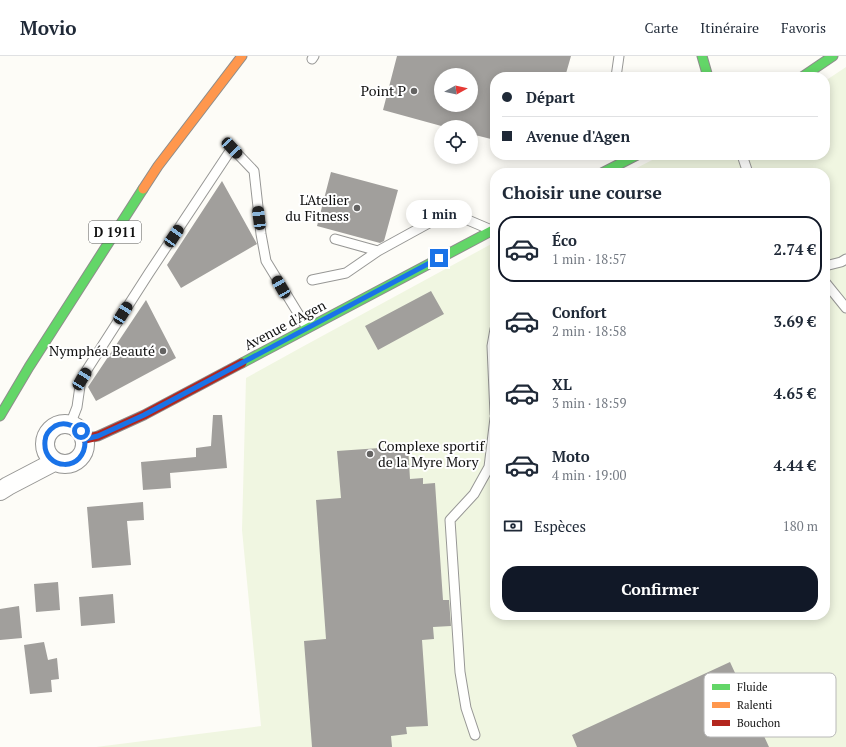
<!DOCTYPE html>
<html lang="fr">
<meta charset="utf-8">
<style>
body{margin:0;font-family:"PT Serif",serif;background:#f6f6f7;color:#1f2937;height:100vh;display:flex;flex-direction:column;font-size:15px;white-space:nowrap}
*{box-sizing:border-box;margin:0}
p{font-size:13px;color:#747a83}
.icon{flex:none;width:22px;height:22px;fill:none;stroke:currentColor;stroke-width:2;stroke-linecap:round;stroke-linejoin:round}
.map{position:relative;flex:1;overflow:hidden}
.sheet{position:absolute;left:490px;top:112px;width:340px;height:452px;display:flex;flex-direction:column;background:#fff;border-radius:16px;box-shadow:0 2px 10px #0003}
.sheet>*{flex:none}
.hud{position:absolute;left:490px;top:16px;width:340px;height:88px;border-radius:16px;box-shadow:0 2px 10px #0003;display:grid;align-content:center;height:88px;padding:0 12px;background:#fff}
.needle{width:26px;rotate:82deg}
.buttons{position:absolute;left:434px;top:12px;display:grid;gap:8px}
.buttons a{display:grid;place-items:center;width:44px;height:44px;border-radius:50%;background:#fff;box-shadow:0 2px 10px #0003;font-size:20px}
.end{position:absolute;width:18px;height:18px;margin:-9px;border:5px solid #1a73e8;background:#fff;box-shadow:0 0 0 2px #fff}
.from{border-radius:50%}
.bubble{position:absolute;height:28px;border-radius:14px;background:#fff;box-shadow:0 2px 10px #0003;font-size:13px;font-weight:800;line-height:28px;text-align:center}
.car{position:absolute;width:12px;height:24px;margin:-12px -6px;border-radius:5px;box-shadow:0 0 3px 1px #0007;background:linear-gradient(#222 24%,#8ab4d8 0 40%,#222 0 76%,#8ab4d8 0 86%,#222 0)}
.hud b{display:flex;align-items:center;gap:14px;height:38px;font-size:15px}
.hud b+b{border-top:1px solid #e0e1e3}
.hud i{width:10px;height:10px;background:#1f2937}
ul{padding:0;list-style:none}
li{display:flex;align-items:center;gap:12px;height:66px;margin:0 8px 6px;padding:0 4px;border:2px solid transparent;border-radius:16px}
li div{flex:1}
li b{display:block;font-size:15px}
li em{font-style:normal;font-weight:800}
li.current{border-color:#111827}
li>.icon{width:36px;height:36px;stroke-width:1.5}
h2{padding:0 12px;font-size:18px;line-height:48px}
.pay{display:flex;align-items:center;gap:10px;height:44px;padding:0 12px;font-size:15px}
.pay p{margin-inline-start:auto}
.button{display:flex;gap:8px;margin-top:auto;padding:8px 12px}
.button a{flex:1;height:46px;border-radius:16px;background:#111827;color:#fff;font-size:16px;font-weight:800;line-height:46px;text-align:center}
header{display:flex;align-items:center;gap:24px;box-sizing:border-box;height:56px;padding:0 20px;background:#fff;border-bottom:1px solid #e0e1e3}
header strong{font-size:19px}
nav{display:flex;gap:22px;margin-inline-start:auto;font-size:14px}
.map>svg:first-child{display:block}
.pitch{fill:#f0f6e1}
.building{fill:#a19f9c;fill-rule:evenodd}
.lines{fill:none;stroke-linecap:round;stroke-linejoin:round}
.lane-casing{stroke:#979795;stroke-width:11}
.street-casing{stroke:#979795;stroke-width:20}
.fast-casing{stroke:#8e8d8b;stroke-width:11}
.slow-casing{stroke:#8e8d8b;stroke-width:11}
.jam-casing{stroke:#8e8d8b;stroke-width:11}
.lane{stroke:#fffffe;stroke-width:9}
.street{stroke:#fffffe;stroke-width:18}
.fast{stroke:#63d668;stroke-width:9}
.slow{stroke:#ff974d;stroke-width:9}
.jam{stroke:#b3261e;stroke-width:9}
.route{stroke:#1a73e8;stroke-width:5}
.poi-dot{fill:#646362;stroke:#fff;stroke-width:1.5}
.labels{text-anchor:middle;stroke-width:4;stroke-linejoin:round;paint-order:stroke}
.shield{fill:#fff;stroke:#585858;stroke-width:1}
.shield-label{font-size:13px;font-weight:bold;fill:#111}
.poi-label{font-size:14px;fill:#111;stroke:#fff;text-anchor:end}
.street-label{font-size:14px;fill:#111;stroke:#fff}
.key{fill:#fff;stroke:#b8b8b8;stroke-width:1}
.key-label{font-size:11px;fill:#111}
</style>
<header>
<strong>Movio</strong>
<nav><a>Carte</a><a>Itinéraire</a><a>Favoris</a></nav>
</header>
<div class="map">
<svg width="846" height="691" viewBox="0 0 846 691">
<rect width="100%" height="100%" fill="#fdfcf7"/>
<path class="pitch" d="M846,11V691H96L261,670L242,474L246,322L302,291L495,186V559H825V117H627L656,102L669,99H719L726,102L733,99H825V25Z"/>
<path class="building" d="M397,0H571L565,21H495V84L471,78V71H445L383,54ZM441,19H471V49H441Z
M331,116L398,134L384,185L380,187L317,170Z
M222,125L257,188L181,232L167,209Z
M431,235L444,258L378,294L365,270Z
M146,244L176,302L96,345L88,331Z
M213,359H222L227,412L170,417L171,432L143,434L141,406L196,401V392L211,390Z
M408,390L410,423L423,422V428L435,427L443,544H449L451,570L433,571L434,583L422,584L428,670L406,671L407,678L391,680L392,691H312L304,585L326,583L316,444L341,442L337,395Z
M143,446L144,464L127,465L131,509L92,512L87,451Z
M58,526L60,554L36,556L34,528Z
M113,538L115,567L81,570L79,541Z
M19,550L22,582L0,584V553Z
M44,586L48,604L57,602L59,623L51,624L52,636L30,638L24,589Z
M730,606L769,691H577L572,679Z"/>
<g class="lines">
<g class="lane-casing">
<path id="lane" d="M312,3L314,0
M616,21L619,0
M742,99L748,117
M335,183L378,195
M825,210L841,206L846,203
M312,224L346,217L378,195L449,156L489,173
M825,226L846,252
M495,273L492,290L495,358
M70,369L77,351L81,323L149,217L232,92L254,115L261,178L266,205L307,272
M475,679L466,652L460,616L450,464L474,438L489,411L495,362"/>
</g>
<g class="street-casing">
<path id="street" d="M45 388a20 20 0 1 1 40 0a20 20 0 1 1-40 0Z
M0,435L8,430L54,406"/>
</g>
<g class="fast-casing">
<path id="fast" d="M702,0L708,21
M802,21L833,0
M602,117L637,99
M242,307L495,173
M0,360L29,311L143,133"/>
</g>
<g class="slow-casing">
<path id="slow" d="M143,133L158,110L242,0"/>
</g>
<g class="jam-casing">
<path id="jam" d="M85,383L98,380L144,359L242,307"/>
</g>
<use href="#lane" class="lane"/>
<use href="#street" class="street"/>
<use href="#fast" class="fast"/>
<use href="#slow" class="slow"/>
<use href="#jam" class="jam"/>
</g>
<g class="lines">
<path class="route" d="M81,375C73,369 64,365 55,370C49,374 45,379 45,385C42,415 87,418 85,383L98,380L144,359L439,202"/>
</g>
<g class="poi-dot">
<circle cx="414" cy="35" r="4"/>
<circle cx="357" cy="152" r="4"/>
<circle cx="163" cy="295" r="4"/>
<circle cx="370" cy="398" r="4"/>
</g>
<g class="labels">
<rect class="shield" x="89" y="165" width="52" height="22" rx="3"/>
<g class="shield-label">
<text x="115" y="181">D 1911</text>
</g>
<g class="poi-label">
<text x="406" y="40">Point P</text>
<text x="349" y="149">L'Atelier<tspan x="349" dy="16">du Fitness</tspan></text>
<text x="155" y="300">Nymphéa Beauté</text>
<text x="378" y="395" text-anchor="start">Complexe sportif<tspan x="378" dy="16">de la Myre Mory</tspan></text>
</g>
<g class="street-label">
<text transform="translate(285 269) rotate(-28)" y="5">Avenue d'Agen</text>
</g>
</g>
<rect x="704" y="617" width="132" height="64" rx="6" class="key"/>
<rect x="712" y="628" width="18" height="6" fill="#63d668"/>
<rect x="712" y="646" width="18" height="6" fill="#ff974d"/>
<rect x="712" y="664" width="18" height="6" fill="#b3261e"/>
<g class="key-label">
<text x="737" y="635">Fluide</text>
<text x="737" y="653">Ralenti</text>
<text x="737" y="671">Bouchon</text>
</g>
</svg>
<div class="buttons">
<a><svg class="needle" viewBox="-14 -14 28 28"><path d="M0-13l5 13h-10z" fill="#e53935"/><path d="M0 13l5-13h-10z" fill="#747a83"/></svg></a>
<a><svg class="icon" aria-label="locate" viewBox="0 0 24 24"><circle cx="12" cy="12" r="6"/><path d="M12 2v4M12 18v4M2 12h4M18 12h4"/></svg></a>
</div>
<i class="end from" style="left:81px;top:375px"></i>
<i class="end" style="left:439px;top:202px"></i>
<div class="bubble" style="left:406px;top:144px;width:66px">1 min</div>
<i class="car" style="left:232px;top:92px;rotate:137deg"></i>
<i class="car" style="left:259px;top:162px;rotate:353deg"></i>
<i class="car" style="left:174px;top:180px;rotate:34deg"></i>
<i class="car" style="left:281px;top:231px;rotate:330deg"></i>
<i class="car" style="left:123px;top:257px;rotate:32deg"></i>
<i class="car" style="left:82px;top:323px;rotate:32deg"></i>
<div class="hud">
<b><i class="from"></i>Départ</b>
<b><i></i>Avenue d'Agen</b>
</div>
<section class="sheet">
<h2>Choisir une course</h2>
<ul>
<li class="current"><svg class="icon" aria-label="car" viewBox="0 0 24 24"><path d="M5 17H2v-5l4-1 3-4h7l3 4 3 1v5h-3M9 17h6M6 11h13"/><circle cx="7" cy="17" r="2"/><circle cx="17" cy="17" r="2"/></svg><div><b>Éco</b><p>1 min · 18:57</p></div><em>2.74 €</em></li>
<li><svg class="icon" aria-label="car" viewBox="0 0 24 24"><path d="M5 17H2v-5l4-1 3-4h7l3 4 3 1v5h-3M9 17h6M6 11h13"/><circle cx="7" cy="17" r="2"/><circle cx="17" cy="17" r="2"/></svg><div><b>Confort</b><p>2 min · 18:58</p></div><em>3.69 €</em></li>
<li><svg class="icon" aria-label="car" viewBox="0 0 24 24"><path d="M5 17H2v-5l4-1 3-4h7l3 4 3 1v5h-3M9 17h6M6 11h13"/><circle cx="7" cy="17" r="2"/><circle cx="17" cy="17" r="2"/></svg><div><b>XL</b><p>3 min · 18:59</p></div><em>4.65 €</em></li>
<li><svg class="icon" aria-label="car" viewBox="0 0 24 24"><path d="M5 17H2v-5l4-1 3-4h7l3 4 3 1v5h-3M9 17h6M6 11h13"/><circle cx="7" cy="17" r="2"/><circle cx="17" cy="17" r="2"/></svg><div><b>Moto</b><p>4 min · 19:00</p></div><em>4.44 €</em></li>
</ul>
<div class="pay"><svg class="icon" aria-label="cash" viewBox="0 0 24 24"><path d="M3 7h18v10H3z"/><circle cx="12" cy="12" r="2"/></svg>Espèces<p>180 m</p></div>
<div class="button"><a>Confirmer</a></div>
</section>
</div>
